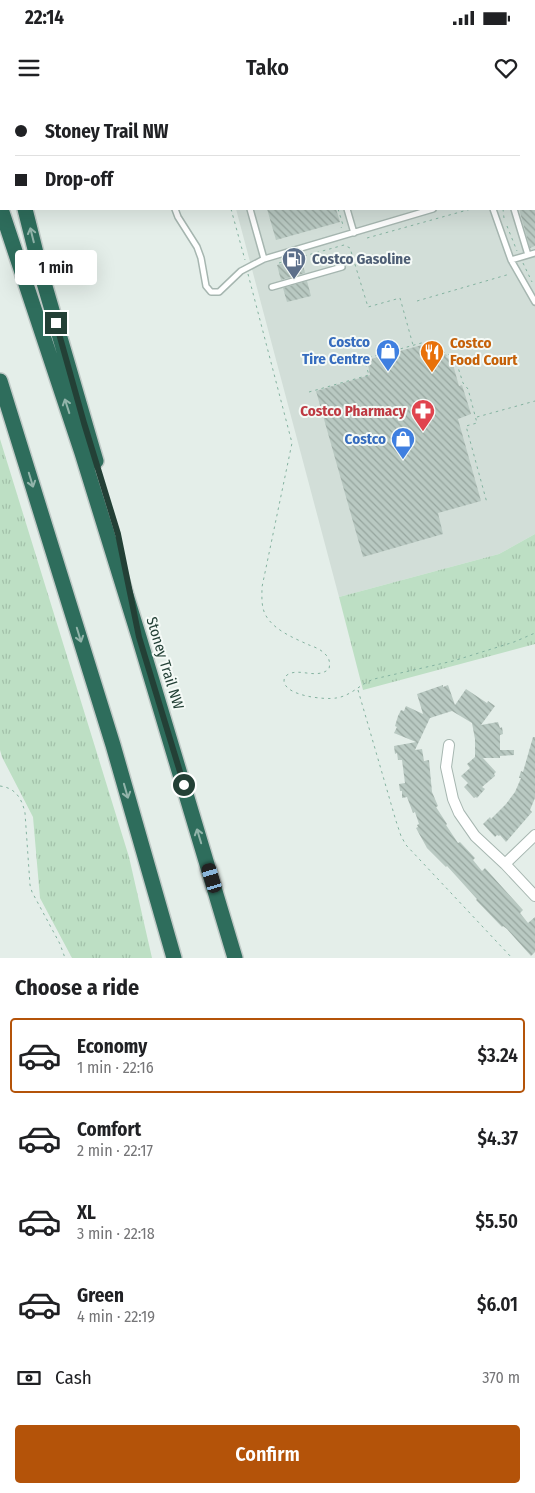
<!DOCTYPE html>
<meta charset="utf-8">
<style>
body{margin:0;font-family:"Fira Sans Condensed",sans-serif;background:#f6f6f6;color:#202124;height:100vh;display:flex;flex-direction:column;font-size:19px;white-space:nowrap}
*{box-sizing:border-box;margin:0}
p{font-size:16px;color:#757577}
.icon{flex:none;width:28px;height:28px;fill:none;stroke:currentColor;stroke-width:2;stroke-linecap:round;stroke-linejoin:round}
.map{position:relative;height:858px;overflow:hidden}
.drawer{display:flex;flex-direction:column;background:#fff;flex:1}
.drawer>*{flex:none}
.banner{position:absolute;left:0px;top:0px;width:535px;height:110px;box-shadow:0 5px 20px #0002;display:grid;align-content:center;height:110px;padding:0 15px;background:#fff}
.end{position:absolute;width:22px;height:22px;margin:-11px;border:6px solid #234036;background:#fff;box-shadow:0 0 0 2px #fff}
.from{border-radius:50%}
.bubble{position:absolute;height:35px;border-radius:5px;background:#fff;box-shadow:0 5px 20px #0002;font-size:16px;font-weight:600;line-height:35px;text-align:center}
.car{position:absolute;width:15px;height:30px;margin:-15px -8px;border-radius:6px;box-shadow:0 0 4px 1px #0007;background:linear-gradient(#222 24%,#8ab4d8 0 40%,#222 0 76%,#8ab4d8 0 86%,#222 0)}
.banner b{display:flex;align-items:center;gap:18px;height:48px;font-size:19px}
.banner b+b{border-top:1px solid #e0e0e0}
.banner i{width:12px;height:12px;background:#202124}
ul{padding:0;list-style:none}
li{display:flex;align-items:center;gap:15px;height:75px;margin:0 10px 8px;padding:0 5px;border:2px solid transparent;border-radius:5px}
li div{flex:1}
li b{display:block;font-size:19px}
li em{font-style:normal;font-weight:600}
li.active{border-color:#b45309}
li>.icon{width:45px;height:45px;stroke-width:1.5}
h2{padding:0 15px;font-size:22px;line-height:60px}
.pay{display:flex;align-items:center;gap:12px;height:55px;padding:0 15px;font-size:19px}
.pay p{margin-inline-start:auto}
.primary-button{display:flex;gap:10px;margin-top:auto;padding:10px 15px}
.primary-button a{flex:1;height:58px;border-radius:5px;background:#b45309;color:#fff;font-size:20px;font-weight:600;line-height:58px;text-align:center}
.status{display:flex;justify-content:space-between;align-items:center;height:35px;padding:0 25px;background:#fff;direction:ltr}
.status svg{height:14px;fill:currentColor}
header{display:flex;justify-content:space-between;align-items:center;height:65px;padding:0 15px;background:#fff;font-size:22px;font-weight:600}
.map>svg:first-child{display:block}
.built{fill:#d2ded8}
.park{fill:url(#park-tufts)}
.building{fill:url(#building-back-hatch)}
.lines{fill:none;stroke-linecap:round;stroke-linejoin:round}
.service-casing{stroke:#a6b6b0;stroke-width:8}
.minor-casing{stroke:#a6b6b0;stroke-width:12}
.motorway-casing{stroke:#c1cac7;stroke-width:18}
.path{stroke:#84b2a0;stroke-width:1;stroke-dasharray:2.5 4;stroke-linecap:butt}
.service{stroke:#fff;stroke-width:5}
.minor{stroke:#fff;stroke-width:10}
.motorway{stroke:#2e6d5c;stroke-width:15}
.oneway{stroke:#92b4aa}
.route{stroke:#234036;stroke-width:6}
.labels{text-anchor:middle;stroke-width:4;stroke-linejoin:round;paint-order:stroke}
.service-label{font-size:15px;font-weight:bold;fill:#4e5e75;stroke:#f5faf7;text-anchor:start}
.shop-label{font-size:15px;font-weight:bold;fill:#366cbe;stroke:#f5faf7;text-anchor:end}
.food-label{font-size:15px;font-weight:bold;fill:#c56008;stroke:#f5faf7;text-anchor:start}
.health-label{font-size:15px;font-weight:bold;fill:#be3a42;stroke:#f5faf7;text-anchor:end}
.street-label{font-size:15px;fill:#234036;stroke:#f5faf7}
</style>
<div class="status"><b>22:14</b><svg viewBox="0 0 49 12"><path d="M0 12V9h3v3zM5 12V6h3v6zM10 12V3h3v9zM15 12V0h3v12zM26 1h20v11H26zM47 4h2v5h-2z"/></svg></div>
<header><svg class="icon" aria-label="menu" viewBox="0 0 24 24"><path d="M4 6h16M4 12h16M4 18h16"/></svg>Tako<svg class="icon" aria-label="heart" viewBox="0 0 24 24"><path d="M12 20l-8-8c-3-5 5-10 8-4 3-6 11-1 8 4z"/></svg></header>
<div class="map">
<svg width="535" height="858" viewBox="0 0 535 858">
<defs>
<pattern id="park-tufts" width="24" height="20" patternUnits="userSpaceOnUse" patternTransform="scale(1.25)"><rect width="24" height="20" fill="#bddfc4"/><path d="M3 7l-1-3M5 7V3M7 7l1-3M15 17l-1-3M17 17v-4M19 17l1-3" fill="none" stroke="#a2c0a9"/></pattern>
<pattern id="building-back-hatch" width="6" height="6" patternUnits="userSpaceOnUse" patternTransform="scale(1.25)"><rect width="6" height="6" fill="#b9c9c2"/><path d="M-1 5l2 2M0 0l6 6M5-1l2 2" fill="none" stroke="#96a59e"/></pattern>
</defs>
<rect width="100%" height="100%" fill="#e4eee9"/>
<path class="built" d="M207,0H535V434L499,454L339,497L236,109H534V1H207Z"/>
<path class="park" d="M0,339L129,757L152,858H72L40,798L33,717L2,657L0,650Z
M535,434V544L363,590L339,497L499,454Z"/>
<path class="building" d="M267,109H336L340,122L276,140Z
M519,109H535V146L530,148Z
M301,158L305,173L281,180L277,165Z
M307,181L311,196L287,202L283,188Z
M422,245L423,248L427,247L434,251L436,249L447,255L446,257L452,261L459,286L462,285L471,314L458,319L481,401L438,413L443,434L363,457L316,291L370,275L367,260Z
M443,585V587L448,585L455,605L466,589L487,603L488,601L495,606L481,625L498,622L500,628L502,627L503,634L500,635V650H514V655L500,656V658H483L496,672L494,674L495,676L482,687L485,689L477,698L476,697L474,698L464,687L468,683L461,676L470,668L467,664L475,657V639L472,623L452,611L430,618L415,650L422,649L424,661L429,660L432,692L438,706L436,707L447,724L446,725L458,743L460,742L475,758L473,760L482,771L485,768L523,810L520,813L528,823L535,817V852L531,856L507,829L503,826L502,827L476,800L477,799L447,766L446,767L427,748L416,728L418,727L417,725L419,724L415,712L413,713L407,697L402,698V691H400L399,684L405,683L402,660H398L397,653L395,654L394,646L416,642L394,633L397,627L395,626L398,616L401,610L404,611L406,606L423,614L417,594Z
M533,637H535V698L530,710L532,712L506,742L500,735L499,736L497,735L495,737L483,724L490,717L491,719L506,704L515,692L521,678H519L521,671L523,672Z"/>
<g class="lines">
<g class="service-casing">
<path id="service" d="M220,0V1
M316,0L317,1
M461,0V1
M478,1L482,0
M534,20H535
M534,79L535,78
M534,96H535
M175,109L178,117L197,147L201,158L206,186L211,192H219L241,171L264,159L433,109
M250,109L264,159
M347,109L354,133
M493,109L511,160L535,202
M514,109L528,155
M511,160L535,153
M272,187L342,167"/>
</g>
<g class="minor-casing">
<path id="minor" d="M449,645L446,667L453,699L459,713L475,736L505,764L535,796
M505,764L535,735"/>
</g>
<g class="motorway-casing">
<path id="motorway" d="M0,3L1,8
M1,109L82,353L139,537L235,858
M25,109L40,169L96,361
M0,281L113,645L174,858"/>
</g>
<path class="path" d="M202,0V1
M307,0V1
M531,0V1
M512,1L517,0
M534,39L535,38
M231,109L245,160
M338,109L343,125L341,128
M503,109L504,118
M507,126L517,151
M367,138L471,109
M279,163L344,145L350,148L368,207L400,198L413,245
M523,163L532,182
M248,174L292,343L262,487C262,496 261,505 265,514C273,530 294,538 309,545C315,547 322,550 326,555C330,559 330,564 329,569C316,580 299,567 287,575C285,577 284,578 284,581C285,596 325,600 336,598C351,596 360,584 374,579L453,561L514,542L535,533
M417,201L510,174
M309,292L369,275L364,259L425,242L455,258L463,283L468,289L477,323L466,326L487,403
M477,317L535,301
M358,590L396,721L401,736L406,745L512,858
M0,686C16,688 22,699 25,713L30,785L32,792L60,844L65,858"/>
<use href="#service" class="service"/>
<use href="#minor" class="minor"/>
<use href="#motorway" class="motorway"/>
</g>
<defs><path id="oneway-shaft" d="M-6 0H5M1.5-3L5.5 0L1.5 3" fill="none" stroke-width="1.6" stroke-linecap="round" stroke-linejoin="round" transform="scale(1.25)"/></defs>
<g class="oneway">
<use href="#oneway-shaft" transform="translate(32 135) rotate(-104)"/>
<use href="#oneway-shaft" transform="translate(67 306) rotate(-108)"/>
<use href="#oneway-shaft" transform="translate(31 380) rotate(73)"/>
<use href="#oneway-shaft" transform="translate(79 535) rotate(73)"/>
<use href="#oneway-shaft" transform="translate(126 691) rotate(74)"/>
<use href="#oneway-shaft" transform="translate(199 736) rotate(-107)"/>
</g>
<g class="lines">
<path class="route" d="M56,223L84,323L118,434L139,537L184,685"/>
</g>
<defs>
<g id="fuel-pin" transform="scale(1.25)"><path d="M0 17L-7.5 6A9.5 9.5 0 1 1 7.5 6Z" fill="#5c6f8a" stroke="#f5faf7"/><path d="M-5.5-6h7V0h2V4h1.3V-2.5L3-4.5l.8-.8L6-3V5H2.5V1h-1V6h-7ZM-4.2-4.7v3.2H.2V-4.7Z" fill="#fff"/></g>
<g id="shop-pin" transform="scale(1.25)"><path d="M0 17L-7.5 6A9.5 9.5 0 1 1 7.5 6Z" fill="#3f7fe0" stroke="#f5faf7"/><path d="M-5-2.5h2.3a2.7 3.5 0 0 1 5.4 0H5L5.5 6h-11ZM-1.5-2.5h3a1.5 2.3 0 0 0-3 0Z" fill="#fff"/></g>
<g id="restaurant-pin" transform="scale(1.25)"><path d="M0 17L-7.5 6A9.5 9.5 0 1 1 7.5 6Z" fill="#e8710a" stroke="#f5faf7"/><path d="M-5-6h1v4h1v-4h1v4h1v-4h1v5L-1.5 .5V6h-2V.5L-5-1ZM5-6V6H3V1.5H1.5Q1.5-4 5-6Z" fill="#fff"/></g>
<g id="pharmacy-pin" transform="scale(1.25)"><path d="M0 17L-7.5 6A9.5 9.5 0 1 1 7.5 6Z" fill="#e0444e" stroke="#f5faf7"/><path d="M-2-6h4v4h4v4h-4v4h-4v-4h-4v-4h4Z" fill="#fff"/></g>
</defs>
<g fill-rule="evenodd">
<use href="#fuel-pin" x="294" y="159"/>
<use href="#shop-pin" x="388" y="251"/>
<use href="#restaurant-pin" x="432" y="252"/>
<use href="#pharmacy-pin" x="423" y="311"/>
<use href="#shop-pin" x="403" y="339"/>
</g>
<g class="labels">
<g class="service-label">
<text x="312" y="164">Costco Gasoline</text>
</g>
<g class="shop-label">
<text x="370" y="247">Costco<tspan x="370" dy="17">Tire Centre</tspan></text>
<text x="386" y="344">Costco</text>
</g>
<g class="food-label">
<text x="450" y="248">Costco<tspan x="450" dy="17">Food Court</tspan></text>
</g>
<g class="health-label">
<text x="406" y="316">Costco Pharmacy</text>
</g>
<g class="street-label">
<text transform="translate(165 563) rotate(73)" y="5">Stoney Trail NW</text>
</g>
</g>
</svg>
<i class="end from" style="left:184px;top:685px"></i>
<i class="end" style="left:56px;top:223px"></i>
<div class="bubble" style="left:15px;top:150px;width:82px">1 min</div>
<i class="car" style="left:212px;top:778px;rotate:343deg"></i>
<div class="banner">
<b><i class="from"></i>Stoney Trail NW</b>
<b><i></i>Drop-off</b>
</div>
</div>
<section class="drawer">
<h2>Choose a ride</h2>
<ul>
<li class="active"><svg class="icon" aria-label="car" viewBox="0 0 24 24"><path d="M5 17H2v-5l4-1 3-4h7l3 4 3 1v5h-3M9 17h6M6 11h13"/><circle cx="7" cy="17" r="2"/><circle cx="17" cy="17" r="2"/></svg><div><b>Economy</b><p>1 min · 22:16</p></div><em>$3.24</em></li>
<li><svg class="icon" aria-label="car" viewBox="0 0 24 24"><path d="M5 17H2v-5l4-1 3-4h7l3 4 3 1v5h-3M9 17h6M6 11h13"/><circle cx="7" cy="17" r="2"/><circle cx="17" cy="17" r="2"/></svg><div><b>Comfort</b><p>2 min · 22:17</p></div><em>$4.37</em></li>
<li><svg class="icon" aria-label="car" viewBox="0 0 24 24"><path d="M5 17H2v-5l4-1 3-4h7l3 4 3 1v5h-3M9 17h6M6 11h13"/><circle cx="7" cy="17" r="2"/><circle cx="17" cy="17" r="2"/></svg><div><b>XL</b><p>3 min · 22:18</p></div><em>$5.50</em></li>
<li><svg class="icon" aria-label="car" viewBox="0 0 24 24"><path d="M5 17H2v-5l4-1 3-4h7l3 4 3 1v5h-3M9 17h6M6 11h13"/><circle cx="7" cy="17" r="2"/><circle cx="17" cy="17" r="2"/></svg><div><b>Green</b><p>4 min · 22:19</p></div><em>$6.01</em></li>
</ul>
<div class="pay"><svg class="icon" aria-label="cash" viewBox="0 0 24 24"><path d="M3 7h18v10H3z"/><circle cx="12" cy="12" r="2"/></svg>Cash<p>370 m</p></div>
<div class="primary-button"><a>Confirm</a></div>
</section>
